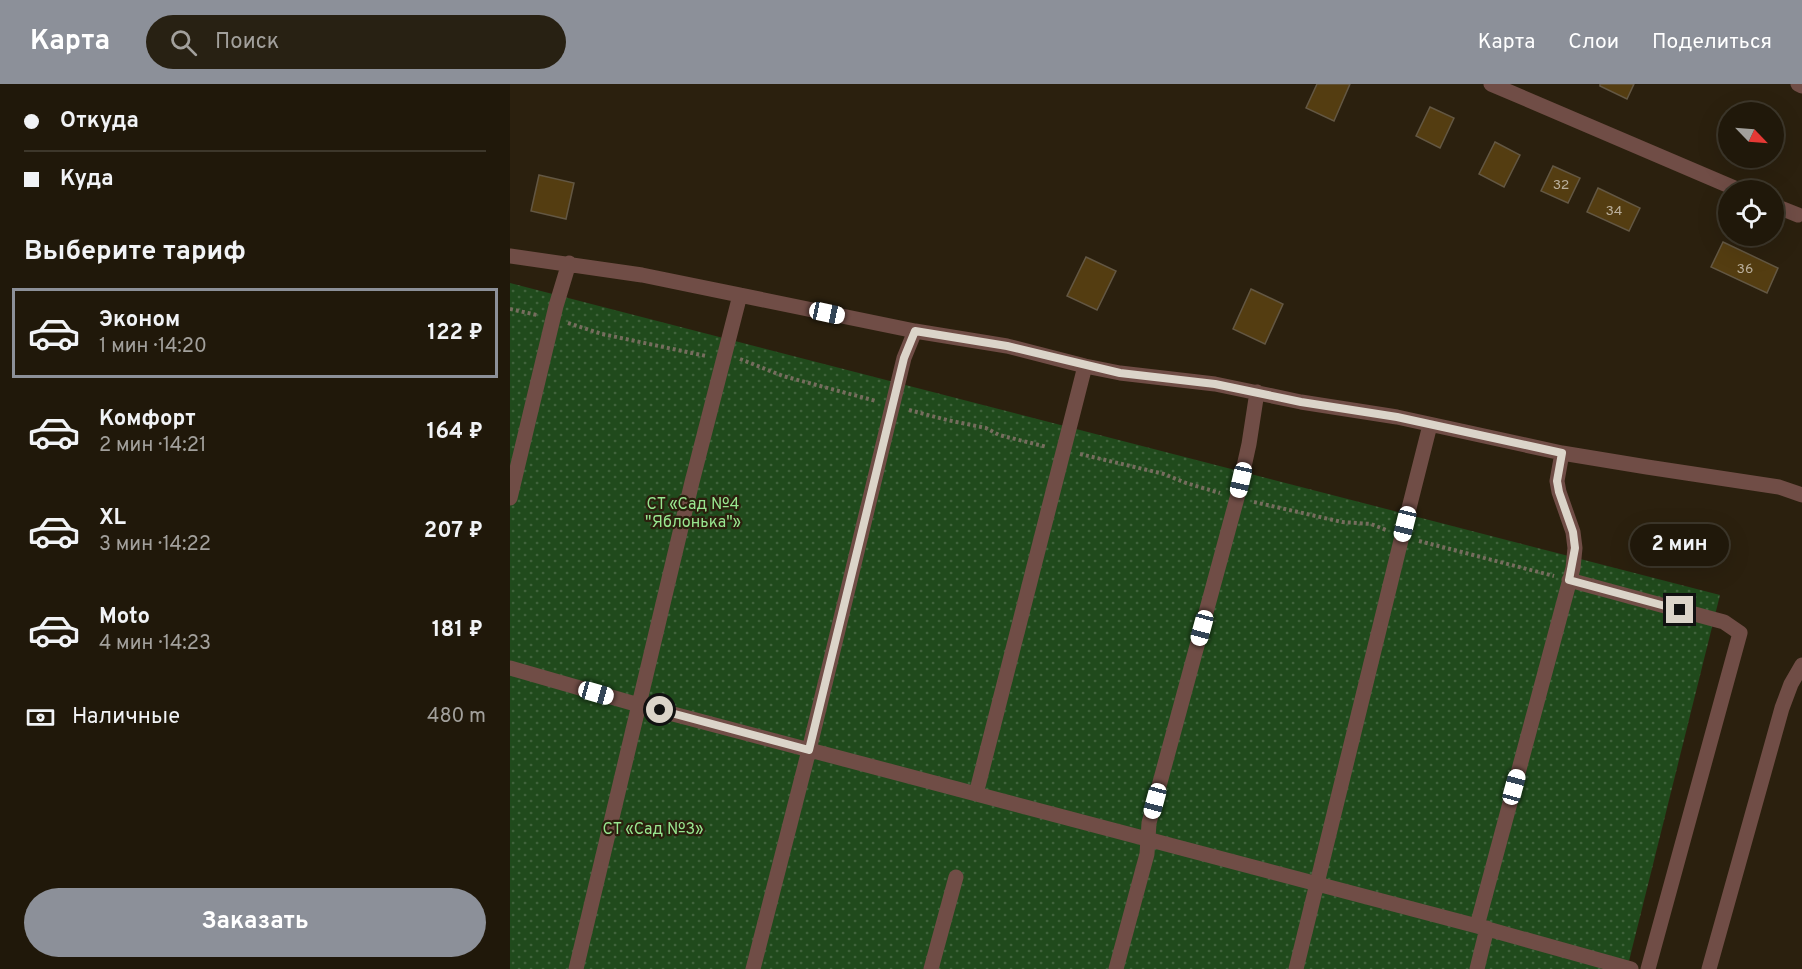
<!DOCTYPE html>
<html lang="ru">
<meta charset="utf-8">
<style>
body{margin:0;font-family:Overpass,sans-serif;background:#282113;color:#f1f3f6;height:100vh;display:flex;flex-direction:column;font-size:22px;white-space:nowrap}
*{box-sizing:border-box;margin:0}
p{font-size:20px;color:#a2a09c}
.icon{flex:none;width:33px;height:33px;fill:none;stroke:currentColor;stroke-width:2;stroke-linecap:round;stroke-linejoin:round}
.map{position:relative;flex:1;overflow:hidden}
.details{display:flex;flex-direction:column;background:#20180a;width:510px}
.details>*{flex:none}
.top-card{display:grid;align-content:center;height:132px;padding:0 24px;background:#20180a}
.needle{width:39px;rotate:115deg}
.tools{position:absolute;left:1208px;top:18px;display:grid;gap:12px}
.tools a{display:grid;place-items:center;width:66px;height:66px;border-radius:50%;background:#20180a;box-shadow:0 6px 24px #0002,0 0 0 2px #3d372b;font-size:30px}
.end{position:absolute;width:27px;height:27px;margin:-14px;border:8px solid #dbd4c9;background:#111;box-shadow:0 0 0 3px #111}
.from{border-radius:50%}
.bubble{position:absolute;height:42px;border-radius:21px;background:#20180a;box-shadow:0 6px 24px #0002,0 0 0 2px #3d372b;font-size:20px;font-weight:700;line-height:42px;text-align:center}
.car{position:absolute;width:18px;height:36px;margin:-18px -9px;border-radius:8px;box-shadow:0 0 4px 2px #0007;background:linear-gradient(#fff 24%,#345 0 40%,#fff 0 76%,#345 0 86%,#fff 0)}
.top-card b{display:flex;align-items:center;gap:21px;height:57px;font-size:22px}
.top-card b+b{border-top:2px solid #3d372b}
.top-card i{width:15px;height:15px;background:#f1f3f6}
ul{padding:0;list-style:none}
li{display:flex;align-items:center;gap:18px;height:90px;margin:0 12px 9px;padding:0 12px;border:3px solid transparent;border-radius:0px}
li div{flex:1}
li b{display:block;font-size:22px}
li em{font-style:normal;font-weight:700}
li.current{border-color:#8c9099}
li>.icon{width:54px;height:54px;stroke-width:1.5}
h2{padding:0 24px;font-size:27px;line-height:72px}
.pay{display:flex;align-items:center;gap:15px;height:66px;padding:0 24px;font-size:22px}
.pay p{margin-inline-start:auto}
.action{display:flex;gap:12px;margin-top:auto;padding:12px 24px}
.action a{flex:1;height:69px;border-radius:36px;background:#8c9099;color:#fff;font-size:24px;font-weight:700;line-height:69px;text-align:center}
header{display:flex;align-items:center;gap:36px;box-sizing:border-box;height:84px;padding:0 30px;background:#8c9099;color:#fff}
header strong{font-size:28px}
nav{display:flex;gap:33px;margin-inline-start:auto;font-size:21px}
.search{width:420px;height:54px;background:#282113;display:flex;align-items:center;gap:15px;box-sizing:border-box;padding:0 21px;border-radius:33px;color:#a2a09c;font-size:22px}
main{display:flex;flex:1;min-height:0}
.map>svg:first-child{display:block}
.grass{fill:url(#grass-dots)}
.building{fill:#543d11;stroke:#635743;stroke-width:1.5}
.lines{fill:none;stroke-linecap:round;stroke-linejoin:round}
.path{stroke:#766d5e;stroke-width:4;stroke-dasharray:3 3;stroke-linecap:butt}
.minor{stroke:#704d46;stroke-width:15}
.route{stroke:#dbd4c9;stroke-width:8}
.labels{text-anchor:middle;stroke-width:4.5;stroke-linejoin:round;paint-order:stroke}
.number-label{font-size:14px;fill:#b9ae9b}
.park-label{font-size:16px;fill:#98e68f;stroke:#2b200e}
</style>
<header>
<strong>Карта</strong>
<div class="search"><svg class="icon" aria-label="search" viewBox="0 0 24 24"><circle cx="10" cy="10" r="6"/><path d="M15 15l6 6"/></svg>Поиск</div>
<nav><a>Карта</a><a>Слои</a><a>Поделиться</a></nav>
</header>
<main>
<section class="details">
<div class="top-card">
<b><i class="from"></i>Откуда</b>
<b><i></i>Куда</b>
</div>
<h2>Выберите тариф</h2>
<ul>
<li class="current"><svg class="icon" aria-label="car" viewBox="0 0 24 24"><path d="M5 17H2v-5l4-1 3-4h7l3 4 3 1v5h-3M9 17h6M6 11h13"/><circle cx="7" cy="17" r="2"/><circle cx="17" cy="17" r="2"/></svg><div><b>Эконом</b><p>1 мин · 14:20</p></div><em>122 ₽</em></li>
<li><svg class="icon" aria-label="car" viewBox="0 0 24 24"><path d="M5 17H2v-5l4-1 3-4h7l3 4 3 1v5h-3M9 17h6M6 11h13"/><circle cx="7" cy="17" r="2"/><circle cx="17" cy="17" r="2"/></svg><div><b>Комфорт</b><p>2 мин · 14:21</p></div><em>164 ₽</em></li>
<li><svg class="icon" aria-label="car" viewBox="0 0 24 24"><path d="M5 17H2v-5l4-1 3-4h7l3 4 3 1v5h-3M9 17h6M6 11h13"/><circle cx="7" cy="17" r="2"/><circle cx="17" cy="17" r="2"/></svg><div><b>XL</b><p>3 мин · 14:22</p></div><em>207 ₽</em></li>
<li><svg class="icon" aria-label="car" viewBox="0 0 24 24"><path d="M5 17H2v-5l4-1 3-4h7l3 4 3 1v5h-3M9 17h6M6 11h13"/><circle cx="7" cy="17" r="2"/><circle cx="17" cy="17" r="2"/></svg><div><b>Moto</b><p>4 мин · 14:23</p></div><em>181 ₽</em></li>
</ul>
<div class="pay"><svg class="icon" aria-label="cash" viewBox="0 0 24 24"><path d="M3 7h18v10H3z"/><circle cx="12" cy="12" r="2"/></svg>Наличные<p>480 m</p></div>
<div class="action"><a>Заказать</a></div>
</section>
<div class="map">
<svg width="1292" height="885" viewBox="0 0 1292 885">
<defs>
<pattern id="grass-dots" width="8" height="8" patternUnits="userSpaceOnUse" patternTransform="scale(1.5)"><rect width="8" height="8" fill="#204a1c"/><path d="M2 2h.1M6 6h.1" fill="none" stroke="#40633c" stroke-width="1.8" stroke-linecap="round"/></pattern>
</defs>
<rect width="100%" height="100%" fill="#2b200e"/>
<path class="grass" d="M0,199L1210,511L1117,885H0Z"/>
<path class="building" d="M807,0H840L824,37L796,24Z
M1090,0H1124L1117,15L1090,2Z
M920,23L944,34L930,64L906,52Z
M985,58L1010,71L994,103L969,90Z
M1043,82L1070,94L1058,119L1031,107Z
M29,91L64,99L56,135L21,127Z
M1088,104L1130,124L1119,147L1077,128Z
M1213,158L1268,184L1257,209L1201,183Z
M576,173L606,187L587,226L557,212Z
M741,205L773,220L755,260L723,245Z"/>
<g class="lines">
<path class="path" d="M0,225L27,231
M58,239L92,250L196,272
M230,275L273,292L366,317
M399,326L437,336L476,344L489,351L537,363
M570,370L654,390L676,399L710,409
M744,418L832,438L861,440L876,446
M909,457L1044,492"/>
<path class="minor" d="M981,0L1229,106
M1288,0L1292,2
M1263,121L1288,131
M0,172L132,191L405,247L497,262L575,282L610,289L705,300L791,318L887,333L1052,369L1137,383L1269,403L1292,411
M0,414L46,222L59,179
M1059,496L1214,538L1230,549L1138,885
M0,584L129,621L967,842L1121,885
M466,710L575,282
M967,842L1063,484L1065,464L1063,448L1049,408L1047,397L1052,369
M66,885L182,398L230,211
M243,885L299,666L394,274L405,247
M421,885L446,793
M606,885L637,770L639,739L727,414L739,360L747,308
M786,885L895,440L920,341
M967,885L977,844
M1199,885L1272,624L1281,600L1292,581"/>
</g>
<g class="lines">
<path class="route" d="M150,626L299,666L394,274L405,247L497,262L610,289L705,300L791,318L887,333L1052,369L1047,397L1049,408L1063,448L1065,464L1059,496L1170,526"/>
</g>
<g class="labels">
<g class="number-label">
<text x="1051" y="105">32</text>
<text x="1104" y="131">34</text>
<text x="1235" y="189">36</text>
</g>
<g class="park-label">
<text x="183" y="425">СТ «Сад №4<tspan x="183" dy="18">"Яблонька"»</tspan></text>
<text x="143" y="750">СТ «Сад №3»</text>
</g>
</g>
</svg>
<div class="tools">
<a><svg class="needle" viewBox="-14 -14 28 28"><path d="M0-13l5 13h-10z" fill="#e53935"/><path d="M0 13l5-13h-10z" fill="#a2a09c"/></svg></a>
<a><svg class="icon" aria-label="locate" viewBox="0 0 24 24"><circle cx="12" cy="12" r="6"/><path d="M12 2v4M12 18v4M2 12h4M18 12h4"/></svg></a>
</div>
<i class="end from" style="left:150px;top:626px"></i>
<i class="end" style="left:1170px;top:526px"></i>
<div class="bubble" style="left:1120px;top:440px;width:99px">2 мин</div>
<i class="car" style="left:317px;top:229px;rotate:102deg"></i>
<i class="car" style="left:731px;top:396px;rotate:193deg"></i>
<i class="car" style="left:895px;top:440px;rotate:194deg"></i>
<i class="car" style="left:692px;top:544px;rotate:195deg"></i>
<i class="car" style="left:86px;top:609px;rotate:106deg"></i>
<i class="car" style="left:1004px;top:703px;rotate:15deg"></i>
<i class="car" style="left:645px;top:717px;rotate:195deg"></i>
</div>
</main>
